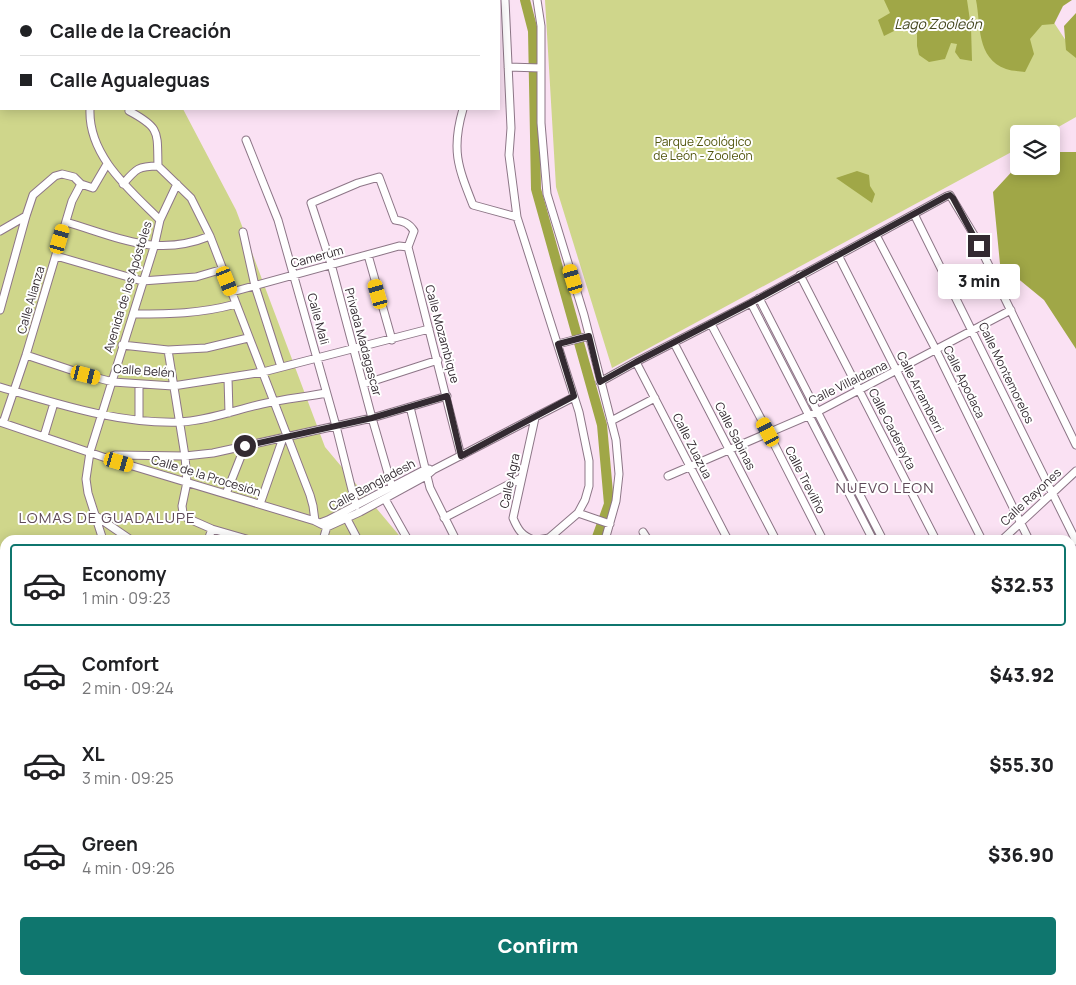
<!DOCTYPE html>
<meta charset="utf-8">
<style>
body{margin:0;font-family:Manrope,sans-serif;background:#f6f6f6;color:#202124;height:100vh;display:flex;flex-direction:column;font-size:19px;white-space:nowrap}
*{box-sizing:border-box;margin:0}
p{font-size:16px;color:#757577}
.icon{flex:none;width:28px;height:28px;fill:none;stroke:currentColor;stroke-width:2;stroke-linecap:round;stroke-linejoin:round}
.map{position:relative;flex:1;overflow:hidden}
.side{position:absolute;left:0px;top:535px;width:1076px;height:450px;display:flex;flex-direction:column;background:#fff;border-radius:15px 15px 0 0;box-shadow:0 2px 12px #0003}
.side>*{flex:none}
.banner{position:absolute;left:0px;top:0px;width:500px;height:110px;box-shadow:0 2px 12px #0003;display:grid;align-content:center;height:110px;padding:0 20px;background:#fff}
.fabs{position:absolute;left:1010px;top:125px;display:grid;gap:10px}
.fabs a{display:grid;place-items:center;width:50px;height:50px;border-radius:5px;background:#fff;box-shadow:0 2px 12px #0003;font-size:25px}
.end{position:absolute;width:22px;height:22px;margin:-11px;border:6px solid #332a31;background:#fff;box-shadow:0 0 0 2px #fff}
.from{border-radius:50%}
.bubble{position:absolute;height:35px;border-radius:5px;background:#fff;box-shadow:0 2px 12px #0003;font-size:16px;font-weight:800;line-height:35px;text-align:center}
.car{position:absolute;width:15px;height:30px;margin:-15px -8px;border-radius:6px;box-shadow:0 0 4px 1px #0007;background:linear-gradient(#f5c518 24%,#345 0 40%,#f5c518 0 76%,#345 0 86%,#f5c518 0)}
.banner b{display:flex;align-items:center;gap:18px;height:48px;font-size:19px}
.banner b+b{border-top:1px solid #e0e0e0}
.banner i{width:12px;height:12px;background:#202124}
ul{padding:9px 0 0;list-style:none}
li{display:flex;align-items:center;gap:15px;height:82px;margin:0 10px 8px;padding:0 10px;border:2px solid transparent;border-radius:5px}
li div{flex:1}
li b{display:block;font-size:19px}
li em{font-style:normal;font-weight:800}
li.selected{border-color:#0f766e}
li>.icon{width:45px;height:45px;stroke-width:1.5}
.primary-button{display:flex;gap:10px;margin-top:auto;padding:10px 20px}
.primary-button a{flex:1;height:58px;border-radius:5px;background:#0f766e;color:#fff;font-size:20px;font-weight:800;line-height:58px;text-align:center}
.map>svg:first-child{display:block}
.green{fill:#cfd68b}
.water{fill:#a0a747}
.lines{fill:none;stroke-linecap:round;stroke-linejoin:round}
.river{stroke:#a0a747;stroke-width:10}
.street-casing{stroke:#8d7687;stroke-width:9}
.secondary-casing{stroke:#8d7687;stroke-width:11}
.street{stroke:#fff;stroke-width:7}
.secondary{stroke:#fff;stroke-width:9}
.route{stroke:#332a31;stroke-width:6}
.labels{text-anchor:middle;stroke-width:4;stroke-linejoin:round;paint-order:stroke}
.park-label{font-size:12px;fill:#52560e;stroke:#fff}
.street-label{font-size:12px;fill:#332a31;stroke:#fff}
.water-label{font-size:14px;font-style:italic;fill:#454820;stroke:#fff}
.quarter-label{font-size:15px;letter-spacing:1px;fill:#5f4a59;stroke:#fff}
</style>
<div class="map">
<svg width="1076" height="985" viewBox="0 0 1076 985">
<rect width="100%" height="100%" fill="#fae1f3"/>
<path class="green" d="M0,0H126L127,1H1V109H183L236,210L325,447L403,540H5V980H770L774,985H0Z
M545,0H1039L1076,56V117L1046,134H1019V148L612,368L556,187Z"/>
<path class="water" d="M884,0H967L971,27L972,61L960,59L955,52L957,44L951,43L945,59L929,62L919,55L917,46V34L906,25L884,36L878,20L890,13Z
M976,0H1072L1063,6L1054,24L1042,25L1030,39L1034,54L1025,72C1019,71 1011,71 1006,69C976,58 981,25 976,0Z
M1076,13V58L1066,50L1064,26Z
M1051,152H1076V349L1044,300L1000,264L993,192L1019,164V166H1051Z
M857,171L869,175L870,186L875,194L872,203L836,178Z"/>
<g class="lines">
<path class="river" d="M525,0L533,31L536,189L602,425L609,504L596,540
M966,980L969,985"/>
<g class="street-casing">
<path id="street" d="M150,0L151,1
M205,0L206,1
M438,0V1
M505,0L511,128L509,155L517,217
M537,0L541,26V123L547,194L584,315L616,440L619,474L616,501L605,540
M508,67L541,68
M90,109C88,156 130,190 160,220
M463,109C451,150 458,167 473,205L517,217L579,412L589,461V486L585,500L578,513L549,538L538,540
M129,111C161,128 157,132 158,166L191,198L210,236L310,495L313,506L315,521
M246,140L278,220L336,426L356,506
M123,184C136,169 138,166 158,166
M914,214L1076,541
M66,222C117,237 156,258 210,236
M0,231L26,216
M243,232L255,286L281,367
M876,235L936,350L1029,540
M408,247L461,456
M368,255L392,340
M838,255L982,540
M56,256L142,281L196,277L223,269
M800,275L936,540
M232,292L399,246L408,247
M759,298L883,540
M751,303L873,540
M0,310L26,216L33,195L55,176L62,174L74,177L81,184L93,188L107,164
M133,314C170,314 199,314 236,304
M711,324L768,432L823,540
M674,343L776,540
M558,344L589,336
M122,345L168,350L206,348L248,338
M168,350L185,456L187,482L182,506L183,513L187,518L212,529L250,540
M26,355L86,375L113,382L173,386L263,372L429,329
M636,362L728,540
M228,378L229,413
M600,382L636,362L751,303L947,196L950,195L974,235L1076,445
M364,384L438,360
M0,387C59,404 117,424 180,422C206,421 236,410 262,404C283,399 305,397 326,393
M410,407L430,488L456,540
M139,420V384
M611,421L655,398
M0,422L106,458L315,521L327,527L360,512L426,476L433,470L574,397
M3,423L26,355L72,201L81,184
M44,436L54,403
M106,458L115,455L185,456L213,453L372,418L447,396
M668,476L817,412L1011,310
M392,487L372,418L331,264L311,203L358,183L379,177L395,220C403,221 409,223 414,231L408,247
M226,494L245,446
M385,499L408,540
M260,504L283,438
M578,513L610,524
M96,516L131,540
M444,518L521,478
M347,519L358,540
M320,523L328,520L426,469H429
M643,532L648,540
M103,540L88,493L86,479L90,452L154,247L160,220L177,184
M208,540L212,529
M323,540L328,523
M534,540C522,536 518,530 513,518L535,418
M1002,540L1076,471
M1071,566L1076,562
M1071,624L1076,634
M1071,654L1076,650
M1071,711L1076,714
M1071,725L1076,718
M1071,757L1076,770
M1071,784L1076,796
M0,856H5
M0,892L5,891
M410,980L430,981
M555,980L559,985
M611,980L614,985
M664,980L668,985
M871,980L874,985
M945,980L948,985
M988,980L990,985
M1028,980L1034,985
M734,985L740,980
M804,985L810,980
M926,985L934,980"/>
</g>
<g class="secondary-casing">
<path id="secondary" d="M101,0V1
M220,1L221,0"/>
</g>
<use href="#street" class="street"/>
<use href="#secondary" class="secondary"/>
</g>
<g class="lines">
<path class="route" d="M245,446L372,418L447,396L461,456L574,396L558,344L589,336L600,382L636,362L750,303L947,196L950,195L953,198L979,246"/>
</g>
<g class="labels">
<g class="park-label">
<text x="703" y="146">Parque Zoológico<tspan x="703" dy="14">de León - Zooleón</tspan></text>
</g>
<g class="street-label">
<text transform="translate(317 257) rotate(-15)" y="4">Camerúm</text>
<text transform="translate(128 287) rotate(-73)" y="4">Avenida de los Apóstoles</text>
<text transform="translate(31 300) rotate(-74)" y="4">Calle Alianza</text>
<text transform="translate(318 319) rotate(75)" y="4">Calle Mali</text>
<text transform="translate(442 334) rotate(75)" y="4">Calle Mozambique</text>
<text transform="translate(363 342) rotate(75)" y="4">Privada Madagascar</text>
<text transform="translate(144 371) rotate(4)" y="4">Calle Belén</text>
<text transform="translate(1006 373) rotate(64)" y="4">Calle Montemorelos</text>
<text transform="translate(964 382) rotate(64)" y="4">Calle Apodaca</text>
<text transform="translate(848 383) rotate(-26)" y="4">Calle Villaldama</text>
<text transform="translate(920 392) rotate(63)" y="4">Calle Arramberri</text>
<text transform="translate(892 429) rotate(63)" y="4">Calle Cadereyta</text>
<text transform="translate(735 436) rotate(63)" y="4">Calle Sabinas</text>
<text transform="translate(692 446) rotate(63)" y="4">Calle Zuazua</text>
<text transform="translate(206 476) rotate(17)" y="4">Calle de la Procesión</text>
<text transform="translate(805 480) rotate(63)" y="4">Calle Trevilño</text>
<text transform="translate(510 481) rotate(-78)" y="4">Calle Agra</text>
<text transform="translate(372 485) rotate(-28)" y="4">Calle Bangladesh</text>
<text transform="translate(1031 497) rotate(-43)" y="4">Calle Rayones</text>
</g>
<g class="water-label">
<text x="938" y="29">Lago Zooleón</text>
</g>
<g class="quarter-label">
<text x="885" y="493">NUEVO LEON</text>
<text x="107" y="523">LOMAS DE GUADALUPE</text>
</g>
</g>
</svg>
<div class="fabs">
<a><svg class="icon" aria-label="layers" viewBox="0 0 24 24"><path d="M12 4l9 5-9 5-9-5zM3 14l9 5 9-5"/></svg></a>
</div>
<i class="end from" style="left:245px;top:446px"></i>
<i class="end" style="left:979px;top:246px"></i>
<div class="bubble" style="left:938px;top:264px;width:82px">3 min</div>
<i class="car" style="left:60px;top:239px;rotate:16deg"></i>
<i class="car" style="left:573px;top:279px;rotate:343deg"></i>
<i class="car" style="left:227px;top:281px;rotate:158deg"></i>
<i class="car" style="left:378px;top:294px;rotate:344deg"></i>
<i class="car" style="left:86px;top:375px;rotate:104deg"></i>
<i class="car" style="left:768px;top:432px;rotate:332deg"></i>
<i class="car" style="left:119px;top:462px;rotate:106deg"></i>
<div class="banner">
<b><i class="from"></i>Calle de la Creación</b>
<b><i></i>Calle Agualeguas</b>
</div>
<section class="side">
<ul>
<li class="selected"><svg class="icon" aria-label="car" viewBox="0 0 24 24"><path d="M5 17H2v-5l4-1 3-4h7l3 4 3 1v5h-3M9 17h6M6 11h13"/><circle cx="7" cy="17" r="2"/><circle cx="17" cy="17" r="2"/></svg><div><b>Economy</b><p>1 min · 09:23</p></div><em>$32.53</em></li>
<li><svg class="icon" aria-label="car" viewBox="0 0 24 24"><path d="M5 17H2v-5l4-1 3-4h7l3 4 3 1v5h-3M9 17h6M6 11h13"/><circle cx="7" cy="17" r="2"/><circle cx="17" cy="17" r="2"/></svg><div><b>Comfort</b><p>2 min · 09:24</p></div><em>$43.92</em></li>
<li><svg class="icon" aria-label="car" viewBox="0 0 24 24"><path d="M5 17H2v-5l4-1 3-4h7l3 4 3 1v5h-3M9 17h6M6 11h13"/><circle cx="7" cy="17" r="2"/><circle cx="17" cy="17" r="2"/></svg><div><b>XL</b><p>3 min · 09:25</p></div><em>$55.30</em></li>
<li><svg class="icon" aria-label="car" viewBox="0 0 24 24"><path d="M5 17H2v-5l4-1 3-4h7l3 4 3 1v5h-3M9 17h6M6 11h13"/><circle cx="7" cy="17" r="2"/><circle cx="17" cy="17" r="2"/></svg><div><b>Green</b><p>4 min · 09:26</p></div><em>$36.90</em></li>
</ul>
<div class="primary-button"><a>Confirm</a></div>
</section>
</div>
